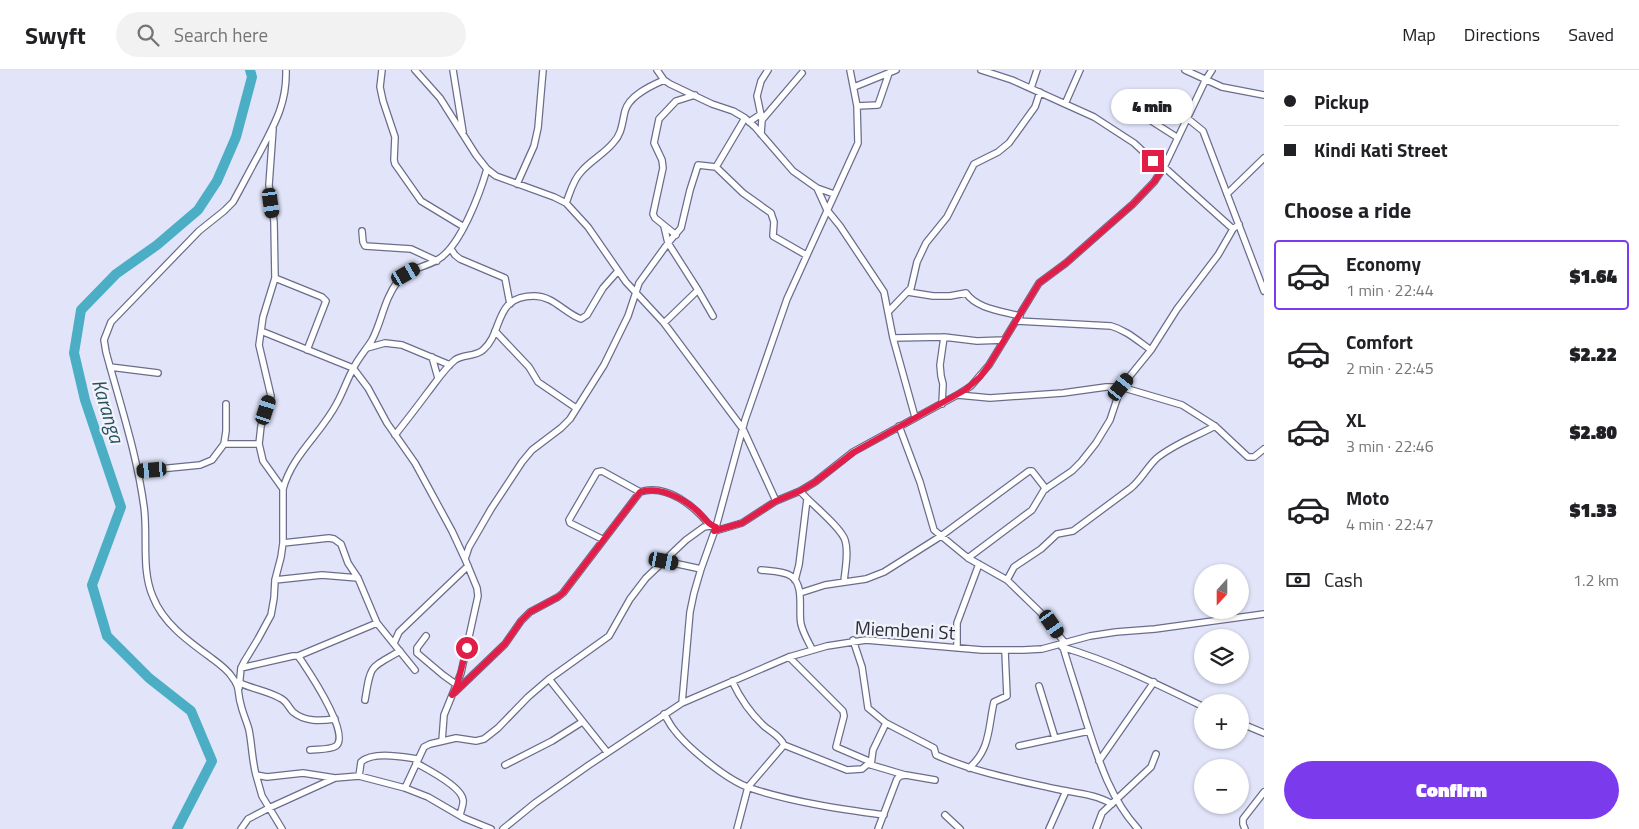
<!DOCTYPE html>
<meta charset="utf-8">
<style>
body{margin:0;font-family:"Titillium Web",sans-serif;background:#f2f2f2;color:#202124;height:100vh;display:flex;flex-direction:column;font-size:19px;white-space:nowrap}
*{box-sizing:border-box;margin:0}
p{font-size:16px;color:#757577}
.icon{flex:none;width:28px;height:28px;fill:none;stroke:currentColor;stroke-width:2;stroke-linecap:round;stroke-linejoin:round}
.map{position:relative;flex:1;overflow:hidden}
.side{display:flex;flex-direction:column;background:#fff;width:375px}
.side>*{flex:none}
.top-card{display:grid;align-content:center;height:110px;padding:0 20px;background:#fff}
.needle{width:32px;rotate:201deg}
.buttons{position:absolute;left:1194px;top:494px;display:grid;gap:10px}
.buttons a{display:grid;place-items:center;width:55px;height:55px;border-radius:50%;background:#fff;box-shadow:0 1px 4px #0004;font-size:25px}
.end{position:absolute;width:22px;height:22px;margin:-11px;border:6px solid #e11d48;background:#fff;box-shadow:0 0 0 2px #fff}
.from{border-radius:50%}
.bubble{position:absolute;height:35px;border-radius:18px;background:#fff;box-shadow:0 1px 4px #0004;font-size:16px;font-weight:800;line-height:35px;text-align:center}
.car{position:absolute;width:15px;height:30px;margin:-15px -8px;border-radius:6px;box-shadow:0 0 4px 1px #0007;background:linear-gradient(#222 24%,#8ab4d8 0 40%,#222 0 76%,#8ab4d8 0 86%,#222 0)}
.top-card b{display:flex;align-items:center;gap:18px;height:48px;font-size:19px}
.top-card b+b{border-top:1px solid #e0e0e0}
.top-card i{width:12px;height:12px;background:#202124}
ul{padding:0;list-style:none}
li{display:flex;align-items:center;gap:15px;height:70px;margin:0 10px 8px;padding:0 10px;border:2px solid transparent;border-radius:5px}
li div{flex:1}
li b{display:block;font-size:19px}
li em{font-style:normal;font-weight:800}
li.active{border-color:#7c3aed}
li>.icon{width:45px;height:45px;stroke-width:1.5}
h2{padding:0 20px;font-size:22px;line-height:60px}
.pay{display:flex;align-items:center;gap:12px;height:55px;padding:0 20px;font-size:19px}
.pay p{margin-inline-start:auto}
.cta{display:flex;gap:10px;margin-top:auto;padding:10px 20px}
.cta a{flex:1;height:58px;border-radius:30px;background:#7c3aed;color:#fff;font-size:20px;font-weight:800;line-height:58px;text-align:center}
header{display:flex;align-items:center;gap:30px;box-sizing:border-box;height:70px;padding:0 25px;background:#fff;border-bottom:1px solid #e0e0e0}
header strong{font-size:24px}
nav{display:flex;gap:28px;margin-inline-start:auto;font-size:18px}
.search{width:350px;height:45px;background:#f2f2f2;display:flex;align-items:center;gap:12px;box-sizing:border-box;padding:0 18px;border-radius:28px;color:#757577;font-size:19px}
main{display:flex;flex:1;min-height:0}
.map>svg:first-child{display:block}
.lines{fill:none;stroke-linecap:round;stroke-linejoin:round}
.river{stroke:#4baec4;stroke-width:10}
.minor-casing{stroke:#6a6d8b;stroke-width:8}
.minor{stroke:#fff;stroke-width:5.5}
.route{stroke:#e11d48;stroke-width:6}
.labels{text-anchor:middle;stroke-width:4.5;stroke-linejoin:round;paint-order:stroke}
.street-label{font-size:19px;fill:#2c2d3a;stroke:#f2f3fa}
.water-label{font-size:20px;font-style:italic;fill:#27525c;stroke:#f2f3fa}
</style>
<header>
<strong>Swyft</strong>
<div class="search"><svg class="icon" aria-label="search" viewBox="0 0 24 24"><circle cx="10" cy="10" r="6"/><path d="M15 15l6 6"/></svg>Search here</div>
<nav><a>Map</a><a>Directions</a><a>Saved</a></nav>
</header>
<main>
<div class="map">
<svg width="1264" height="759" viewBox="0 0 1264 759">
<rect width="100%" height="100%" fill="#e2e5fa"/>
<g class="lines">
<path class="river" d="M177,759L212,691L191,641L149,608L107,566L92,515L121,437L85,330L74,283L81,240L116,204L157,175L198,140L217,111L236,67L252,7L250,0"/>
<g class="minor-casing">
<path id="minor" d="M286,0C287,34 274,55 259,84C250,100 242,116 233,132L224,141L199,161L111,252L104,270L106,282C120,334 137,384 144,437C148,466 141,500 153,527C163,553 188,571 210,587C218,593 227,599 232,607C241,618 237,623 241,635C243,644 247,652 249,660C252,675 252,690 256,705L267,707L303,703L335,708
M382,0L380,17L383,31L395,67L394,90L395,94L421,131L464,157
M415,0L440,28L476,85L487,99L496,106L554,127L566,133L588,157L626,212L664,253L743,359L776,431
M453,0L463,62
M657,0L664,10L670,14L712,34L733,41L745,48L755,57L793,101L817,118L827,140L840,156L884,222L893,268L915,347
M981,0L1012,10L1094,47L1134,73L1162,99
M1185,0L1222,17L1264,25
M854,17L896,0
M1031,18L1037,0
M1065,34L1080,0
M857,36L878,35L889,3
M1142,45L1178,68
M1187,48L1203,61L1264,221
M762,50L802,3
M749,52L761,44
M761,64L762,50L757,26L761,11L768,0
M716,97L743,123L771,143L774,152L773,166L806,185
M1164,97L1233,159
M517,114L534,76L538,58L543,0
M817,118L834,124
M1227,124L1264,88
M566,133C570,123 573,110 581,102C590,91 604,84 613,73C622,64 622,53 625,41C629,26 650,16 664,10
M664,156L668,173L698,220L713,246
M362,161L363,172L365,176L411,179L437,191
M676,165L655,148L653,144L663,98L662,90L654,73L659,49L676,31L695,25
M451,179L455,185L460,189L505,208L510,234
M275,208L322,227L326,231L307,280
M908,222L933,226H950L966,223C977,239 1002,241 1020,246
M888,242L911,218L917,192L926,173L947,147L974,94L998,82L1009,73L1035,37L1040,22
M1017,251L1111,256C1126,260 1138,271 1151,280
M664,253L698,220
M261,261L353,298L368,318L387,353L415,393L452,461L465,489
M495,261L529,297L538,312L576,338
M893,268L944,267L977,271L1004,270
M367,278L385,273L402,275L450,295
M432,287L438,308
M110,297L158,303
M958,325L990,328L1063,323L1106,317H1121L1182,335L1215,356L1248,387H1254L1264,379
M942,334L943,314L941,306L940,295L944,267
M899,356L920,412L934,460L968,488L1007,510L1041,543L1065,573
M395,365C406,351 417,337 428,322C436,312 444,299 455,290C463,284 475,287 483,280C504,262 493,226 534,226C554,226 564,243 581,249L587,245L603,218L618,201
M224,374L226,361V334
M139,401L200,395L212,390L224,374H259
M283,419C292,385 321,364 337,333C343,322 347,310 353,299C358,288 366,280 372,270C382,251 384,229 398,211C408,198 424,198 437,190C460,178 480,123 487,99
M800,421C811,434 840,456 845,470C849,482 845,499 844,512
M715,461L742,453L776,431L800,421L815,412L853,382L957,325L971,316L989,295L1039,213L1066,193L1109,155L1133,134L1154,112L1164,97L1205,11L1212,0
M602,469L570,453L569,450L597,402L602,401L640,422
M283,473L329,468L334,469L341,474L348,493L358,508L377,553L415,600
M968,488L1032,440L1044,420L1072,401L1081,392L1096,373L1110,350L1121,317L1151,280L1177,239L1218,185L1233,159L1239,154
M664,491L701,499
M761,500C770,501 784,501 791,506C805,515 798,541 801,554C803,563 808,571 812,579
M275,510L322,505L358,508
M795,510L799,495L807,429
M1007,510L1014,497L1041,479L1057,464L1073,461L1131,418C1142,409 1147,397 1157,388C1174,374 1195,367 1215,356
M800,523L825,515L866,509L884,502L941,466L1029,401H1032L1046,419
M426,566L417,578V583L443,605L457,615
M853,570L862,597L868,638L886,653L934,678L936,685C974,702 1016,710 1056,719C1075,723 1095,724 1112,734
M394,573L399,562L468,496
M1062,577C1110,591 1157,614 1202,636
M1063,577C1070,601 1078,624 1085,648C1098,688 1109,727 1138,759
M957,578V553L979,494
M298,586L377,553
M789,587L843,641L844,646L836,677L871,692
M241,598L293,586H298L301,590C309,602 351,664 336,676C330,680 317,679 310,680
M549,609L607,682
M732,611C740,628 750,643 764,656C771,662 780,666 784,675L748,717L737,759
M240,613C253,619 268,621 280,628C287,631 288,637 293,642C305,652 320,651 335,649
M1039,616L1055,668
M239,618L241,598L244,592L258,569L271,545L274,528L275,510L281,487L283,473V419L263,391L259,374L261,356L271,326L259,275L263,247L275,208L274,152L269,115L273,59
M455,622L505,574L521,551L530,542L558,527L563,523L640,422C666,413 695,436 710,456
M365,630C371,594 369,599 400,581
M682,633L690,542L694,523L701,499L716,457L745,350L787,229L858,73L857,36L850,0
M664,644C667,648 669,653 672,657C686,677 727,710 750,718C792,732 840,739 884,745
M1240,653L1264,663
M442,671L444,645L461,603L478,526L477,518L465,489L469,477L491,439L522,392L532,380L561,358L570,349L604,295L628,246L639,213L668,173L681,158L690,120L698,95L716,97L745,48
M784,675L847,700L862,699L868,694L905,705
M1019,676L1089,661
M1099,691L1154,612
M416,693C427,699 462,717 463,730C464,734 461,740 460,745
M505,695L552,671L582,652
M871,695L873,680L886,653
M969,698C991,679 988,657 994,632L1007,626L1005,581
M256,705L262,726L282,759
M359,706L361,692C373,681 403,687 418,689
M405,718L424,677L430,674L456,668L476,671L484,669L498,658L528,627L549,609L609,566L630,529L646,508L686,470L704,457L710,456L716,457
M945,745L960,759
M241,759L248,749L269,738L335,708L359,706L405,718L428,727L464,748L491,759
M503,759L535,733L589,695L682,633L789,587L827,576L866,570L982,580H1023L1042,579L1090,566L1116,562L1155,559L1264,544
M878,759L897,709L900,706L906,705L935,710
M1049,759L1066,721
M1096,759L1102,743L1151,697L1156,684
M1245,759L1243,754V749L1264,722"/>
</g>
<use href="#minor" class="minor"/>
</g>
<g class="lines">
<path class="route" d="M467,578L457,615L452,625L505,574L521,551L530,542L558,527L563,523L640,422C658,416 681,427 695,439C703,445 707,455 716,457L714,461L742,453L776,431L800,421L815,412L854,382L965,320L980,307L989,295L1039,213L1066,193L1133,134L1154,112L1162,100L1153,91"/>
</g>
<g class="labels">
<g class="street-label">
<text transform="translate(905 560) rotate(3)" y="7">Miembeni St</text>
</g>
<g class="water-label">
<text transform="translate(108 341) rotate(73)" y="7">Karanga</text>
</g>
</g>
</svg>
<div class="buttons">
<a><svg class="needle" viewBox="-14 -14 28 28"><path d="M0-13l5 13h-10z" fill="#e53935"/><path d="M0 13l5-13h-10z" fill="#757577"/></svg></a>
<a><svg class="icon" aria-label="layers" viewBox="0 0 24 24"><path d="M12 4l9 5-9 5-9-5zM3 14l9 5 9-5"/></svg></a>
<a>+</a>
<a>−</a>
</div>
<i class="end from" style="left:467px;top:578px"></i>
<i class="end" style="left:1153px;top:91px"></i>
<div class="bubble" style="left:1111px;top:19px;width:82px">4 min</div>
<i class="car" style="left:271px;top:133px;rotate:172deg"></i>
<i class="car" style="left:406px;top:204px;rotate:60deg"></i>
<i class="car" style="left:1121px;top:317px;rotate:39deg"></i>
<i class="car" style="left:266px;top:340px;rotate:18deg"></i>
<i class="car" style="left:152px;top:400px;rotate:265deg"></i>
<i class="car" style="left:664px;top:491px;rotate:101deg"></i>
<i class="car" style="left:1052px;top:554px;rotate:145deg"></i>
</div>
<section class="side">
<div class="top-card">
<b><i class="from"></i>Pickup</b>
<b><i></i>Kindi Kati Street</b>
</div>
<h2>Choose a ride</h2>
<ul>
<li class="active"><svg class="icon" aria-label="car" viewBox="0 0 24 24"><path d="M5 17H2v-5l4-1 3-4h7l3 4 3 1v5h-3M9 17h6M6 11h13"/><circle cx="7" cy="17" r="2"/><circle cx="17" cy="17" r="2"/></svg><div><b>Economy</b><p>1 min · 22:44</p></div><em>$1.64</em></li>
<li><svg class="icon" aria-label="car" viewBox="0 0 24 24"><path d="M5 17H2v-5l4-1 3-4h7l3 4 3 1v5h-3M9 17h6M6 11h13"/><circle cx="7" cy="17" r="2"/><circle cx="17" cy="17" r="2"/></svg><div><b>Comfort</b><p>2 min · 22:45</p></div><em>$2.22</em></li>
<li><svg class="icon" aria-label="car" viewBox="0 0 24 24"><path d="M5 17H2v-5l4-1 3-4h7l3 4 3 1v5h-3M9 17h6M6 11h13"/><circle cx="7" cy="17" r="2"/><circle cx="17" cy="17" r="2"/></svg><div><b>XL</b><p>3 min · 22:46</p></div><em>$2.80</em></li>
<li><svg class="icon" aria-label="car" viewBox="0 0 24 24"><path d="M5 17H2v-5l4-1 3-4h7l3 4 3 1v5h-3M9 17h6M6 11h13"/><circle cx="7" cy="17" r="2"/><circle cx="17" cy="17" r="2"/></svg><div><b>Moto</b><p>4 min · 22:47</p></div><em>$1.33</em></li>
</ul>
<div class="pay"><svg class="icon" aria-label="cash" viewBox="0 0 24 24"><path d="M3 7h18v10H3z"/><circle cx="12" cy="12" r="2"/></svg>Cash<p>1.2 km</p></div>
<div class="cta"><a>Confirm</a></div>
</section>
</main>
